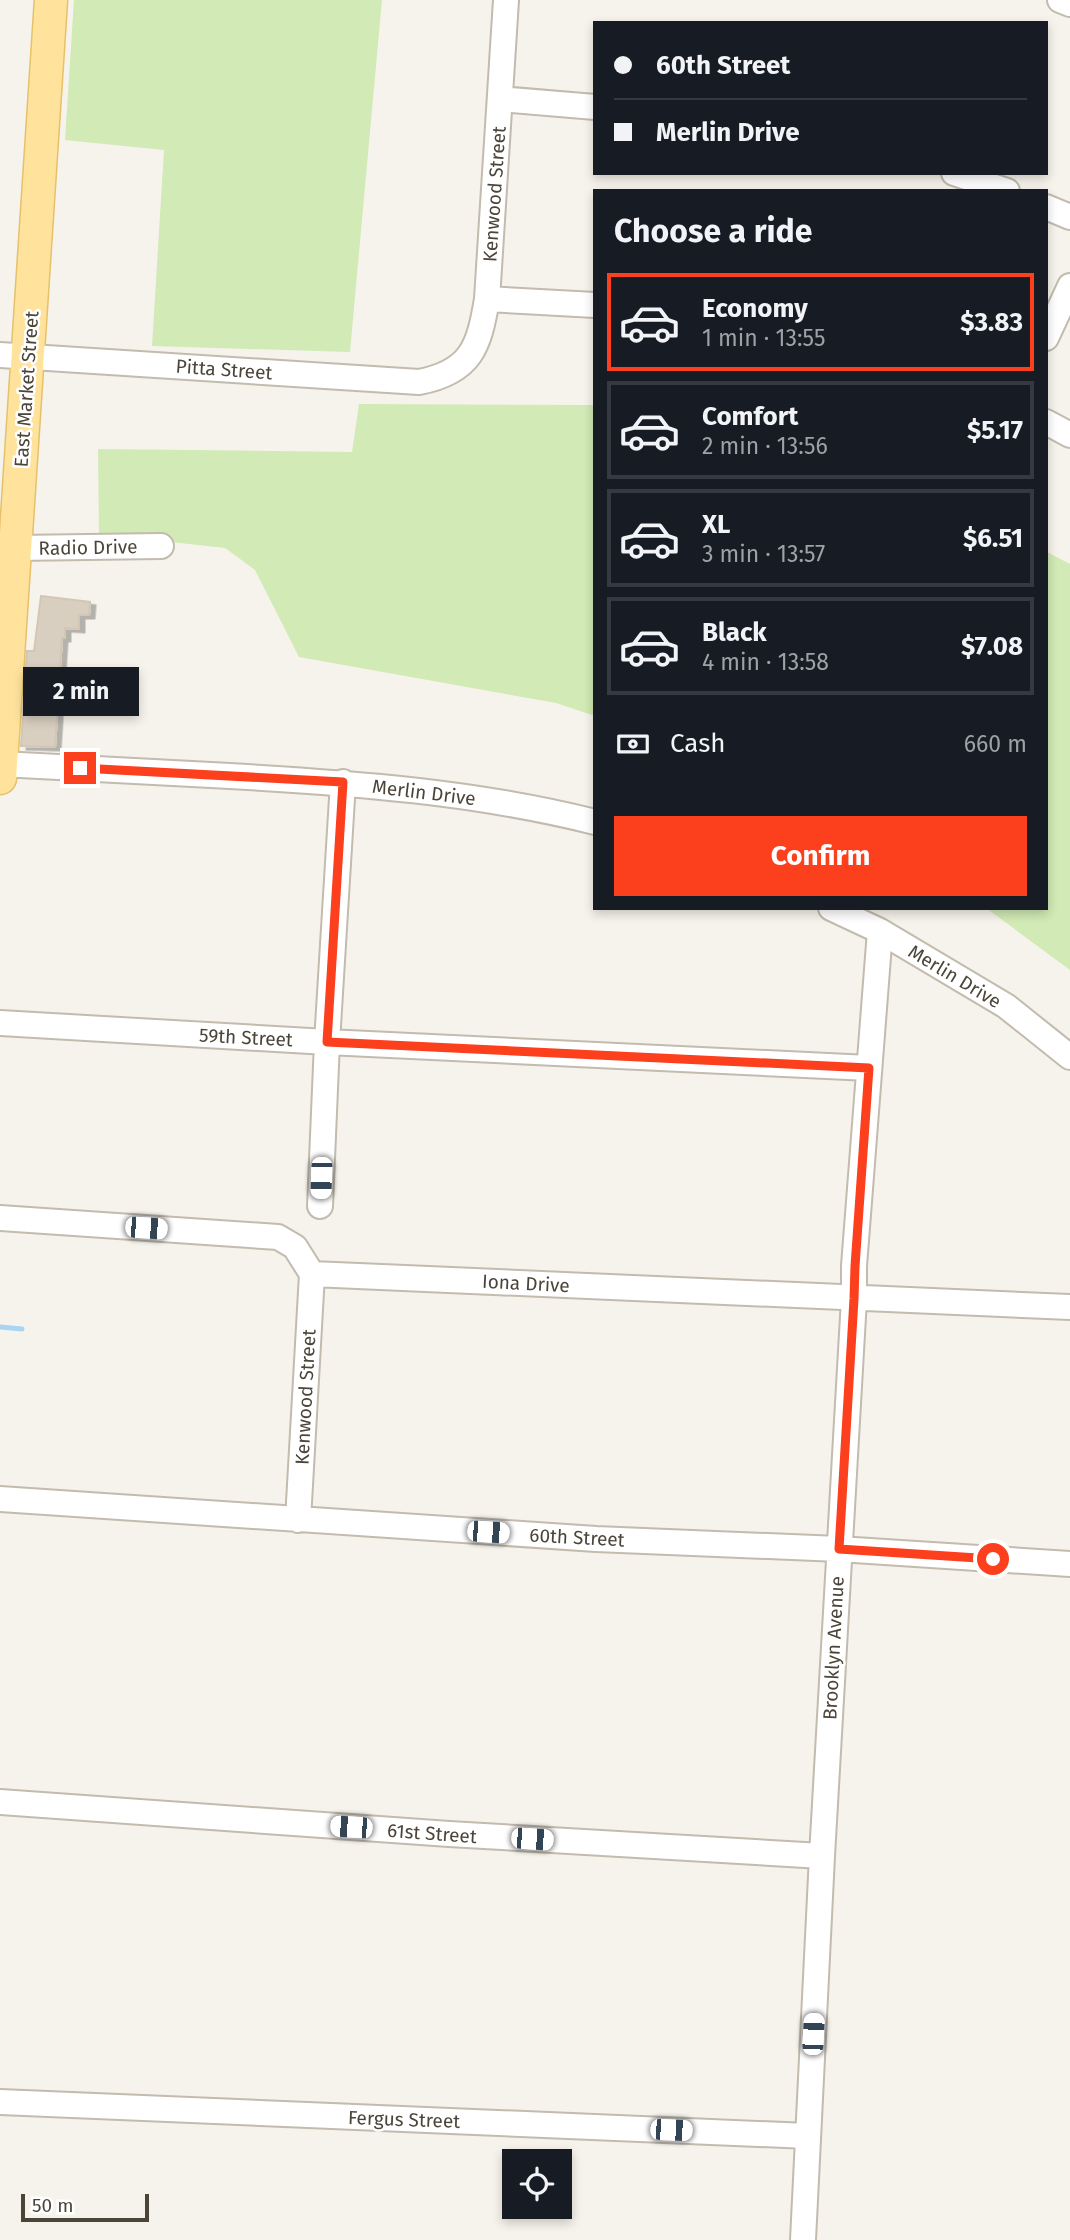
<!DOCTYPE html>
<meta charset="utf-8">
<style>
body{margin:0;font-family:"Fira Sans",sans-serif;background:#20242c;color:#f1f3f6;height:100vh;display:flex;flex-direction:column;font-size:26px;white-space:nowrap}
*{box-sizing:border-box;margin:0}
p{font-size:23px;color:#9ea1a6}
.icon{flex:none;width:38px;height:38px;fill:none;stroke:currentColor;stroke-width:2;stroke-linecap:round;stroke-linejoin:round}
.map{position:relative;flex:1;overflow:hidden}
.drawer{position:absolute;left:593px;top:189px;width:455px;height:721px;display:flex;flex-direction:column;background:#171b24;border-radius:0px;box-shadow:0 4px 10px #0003}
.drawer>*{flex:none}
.guide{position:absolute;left:593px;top:21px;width:455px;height:154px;border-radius:0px;box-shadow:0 4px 10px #0003;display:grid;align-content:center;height:154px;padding:0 21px;background:#171b24}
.fabs{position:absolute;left:502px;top:2149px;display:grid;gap:14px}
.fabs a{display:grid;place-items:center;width:70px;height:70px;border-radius:0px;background:#171b24;box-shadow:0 4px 10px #0003;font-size:35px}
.scale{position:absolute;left:21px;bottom:18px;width:128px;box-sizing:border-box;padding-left:7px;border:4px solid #4b4439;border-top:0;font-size:19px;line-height:24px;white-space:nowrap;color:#4b4439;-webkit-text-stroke:5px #fff;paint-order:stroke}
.end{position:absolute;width:32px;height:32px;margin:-16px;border:9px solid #fc3f1d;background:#fff;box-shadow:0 0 0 4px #fff}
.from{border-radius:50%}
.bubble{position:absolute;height:49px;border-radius:0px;background:#171b24;box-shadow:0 4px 10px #0003;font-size:23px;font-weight:700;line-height:49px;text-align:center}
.car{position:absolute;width:21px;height:42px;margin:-21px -10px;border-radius:9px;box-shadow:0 0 5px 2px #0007;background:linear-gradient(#fff 24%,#345 0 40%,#fff 0 76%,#345 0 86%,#fff 0)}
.guide b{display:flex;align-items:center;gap:24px;height:66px;font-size:26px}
.guide b+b{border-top:2px solid #363941}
.guide i{width:18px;height:18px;background:#f1f3f6}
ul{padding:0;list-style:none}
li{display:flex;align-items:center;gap:21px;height:98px;margin:0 14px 10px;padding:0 7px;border:4px solid #363941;border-radius:0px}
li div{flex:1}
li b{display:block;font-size:26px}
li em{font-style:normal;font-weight:700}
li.on{border-color:#fc3f1d}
li>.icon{width:63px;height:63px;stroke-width:1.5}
h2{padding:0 21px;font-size:32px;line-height:84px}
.pay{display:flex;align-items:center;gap:18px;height:77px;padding:0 21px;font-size:26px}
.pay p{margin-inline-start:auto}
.cta{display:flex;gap:14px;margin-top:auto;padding:14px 21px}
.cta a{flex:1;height:80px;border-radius:0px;background:#fc3f1d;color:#fff;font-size:28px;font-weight:700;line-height:80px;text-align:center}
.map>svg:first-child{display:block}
.green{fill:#d2eab5}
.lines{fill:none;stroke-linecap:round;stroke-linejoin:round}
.stream{stroke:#a9d4f2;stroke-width:5}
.building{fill:#d8cfc1;stroke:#d3c7b4;stroke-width:2;filter:url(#shadow)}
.minor-casing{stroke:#c2bbae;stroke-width:28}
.major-casing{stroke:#e6c16a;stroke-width:35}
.minor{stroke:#fff;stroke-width:24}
.major{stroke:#ffe39c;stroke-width:32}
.route{stroke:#fc3f1d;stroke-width:9}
.labels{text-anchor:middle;stroke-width:5;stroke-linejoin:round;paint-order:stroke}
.street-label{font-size:19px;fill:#4b4439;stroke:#fff}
</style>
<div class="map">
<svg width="1070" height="2240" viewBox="0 0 1070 2240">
<defs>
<filter id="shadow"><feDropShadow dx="5.5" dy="3.5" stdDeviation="0" flood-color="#0004"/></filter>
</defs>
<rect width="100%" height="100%" fill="#f6f3ec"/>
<path class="green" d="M74,0H382L350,352L152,346L164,150L65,140Z
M359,404L595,405V716L556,703L299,657L255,570L225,548L99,534L98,449L352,452Z
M1047,552L1070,564V970L986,908H1046Z"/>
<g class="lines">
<path class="stream" d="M0,1327L22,1329"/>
</g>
<path class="building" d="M41,596L90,602L89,615H79V629L65,628V638H62L55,747L21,746L27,651H34Z"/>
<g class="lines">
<g class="minor-casing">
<path id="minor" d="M1060,0L1070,4
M500,99L595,107
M954,173L1007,191
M1046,207L1070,217
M487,299L595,305
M1046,338L1070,286
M0,355L419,382C471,372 479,347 487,299L506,0
M1046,422L1070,435
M15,548L161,546
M1,764C78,768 154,772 230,776C353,783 476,792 595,822
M831,908L880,931L1006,1006L1070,1057
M0,1023L327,1042L869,1068
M320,1206L327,1042L343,782
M0,1218L278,1237L295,1247L312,1274
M312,1274L1070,1307
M0,1499L596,1539L839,1549L1070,1564
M298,1520L312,1274
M0,1802L449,1834L822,1856
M0,2102L808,2136
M803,2240L822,1856L854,1299V1266L880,931"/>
</g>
<g class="major-casing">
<path id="major" d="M0,778L51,0"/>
</g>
<use href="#minor" class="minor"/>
<use href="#major" class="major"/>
</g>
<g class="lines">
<path class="route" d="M80,768L343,782L327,1042L869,1068L855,1266L854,1299L839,1549L993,1559"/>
</g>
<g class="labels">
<g class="street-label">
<text transform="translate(494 194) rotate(-86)" y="7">Kenwood Street</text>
<text transform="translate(224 369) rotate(4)" y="7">Pitta Street</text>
<text transform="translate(26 389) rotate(-86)" y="7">East Market Street</text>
<text transform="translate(88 547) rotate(-1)" y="7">Radio Drive</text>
<text transform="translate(424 792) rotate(7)" y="7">Merlin Drive</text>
<text transform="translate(955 976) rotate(31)" y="7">Merlin Drive</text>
<text transform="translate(246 1037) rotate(3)" y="7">59th Street</text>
<text transform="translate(526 1283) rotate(3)" y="7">Iona Drive</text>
<text transform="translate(305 1397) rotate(-87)" y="7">Kenwood Street</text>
<text transform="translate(577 1537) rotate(3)" y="7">60th Street</text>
<text transform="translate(833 1648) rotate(-87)" y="7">Brooklyn Avenue</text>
<text transform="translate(432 1833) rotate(4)" y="7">61st Street</text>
<text transform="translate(404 2119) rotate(2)" y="7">Fergus Street</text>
</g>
</g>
</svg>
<div class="fabs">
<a><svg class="icon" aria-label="locate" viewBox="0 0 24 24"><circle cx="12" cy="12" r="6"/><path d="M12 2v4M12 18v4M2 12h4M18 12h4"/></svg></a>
</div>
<div class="scale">50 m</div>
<i class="end from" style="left:993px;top:1559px"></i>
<i class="end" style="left:80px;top:768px"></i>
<div class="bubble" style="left:23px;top:667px;width:116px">2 min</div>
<i class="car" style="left:321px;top:1178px;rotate:182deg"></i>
<i class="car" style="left:146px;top:1228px;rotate:94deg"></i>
<i class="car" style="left:488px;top:1532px;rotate:94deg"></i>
<i class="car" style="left:351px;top:1827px;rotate:274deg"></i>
<i class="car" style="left:532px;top:1839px;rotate:94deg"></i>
<i class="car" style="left:813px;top:2034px;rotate:3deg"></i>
<i class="car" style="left:671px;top:2130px;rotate:92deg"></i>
<div class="guide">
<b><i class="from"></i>60th Street</b>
<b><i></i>Merlin Drive</b>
</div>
<section class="drawer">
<h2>Choose a ride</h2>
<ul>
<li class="on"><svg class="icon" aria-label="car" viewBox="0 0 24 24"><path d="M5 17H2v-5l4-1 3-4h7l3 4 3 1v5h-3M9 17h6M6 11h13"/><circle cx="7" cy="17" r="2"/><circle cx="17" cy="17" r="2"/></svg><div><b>Economy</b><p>1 min · 13:55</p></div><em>$3.83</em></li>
<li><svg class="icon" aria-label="car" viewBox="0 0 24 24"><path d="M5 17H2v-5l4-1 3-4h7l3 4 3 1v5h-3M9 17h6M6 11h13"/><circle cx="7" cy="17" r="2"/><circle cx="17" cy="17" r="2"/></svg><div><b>Comfort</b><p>2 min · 13:56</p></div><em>$5.17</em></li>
<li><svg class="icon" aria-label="car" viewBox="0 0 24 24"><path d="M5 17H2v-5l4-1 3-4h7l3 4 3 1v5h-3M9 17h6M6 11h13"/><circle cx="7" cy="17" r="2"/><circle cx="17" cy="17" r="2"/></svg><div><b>XL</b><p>3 min · 13:57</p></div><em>$6.51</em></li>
<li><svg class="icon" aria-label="car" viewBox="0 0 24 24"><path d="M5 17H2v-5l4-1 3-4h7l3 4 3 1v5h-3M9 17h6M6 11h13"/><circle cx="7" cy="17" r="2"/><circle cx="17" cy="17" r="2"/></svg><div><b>Black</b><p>4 min · 13:58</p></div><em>$7.08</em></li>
</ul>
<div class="pay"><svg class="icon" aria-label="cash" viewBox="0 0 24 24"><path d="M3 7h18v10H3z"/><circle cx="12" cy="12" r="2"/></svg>Cash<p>660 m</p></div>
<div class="cta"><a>Confirm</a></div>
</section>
</div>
